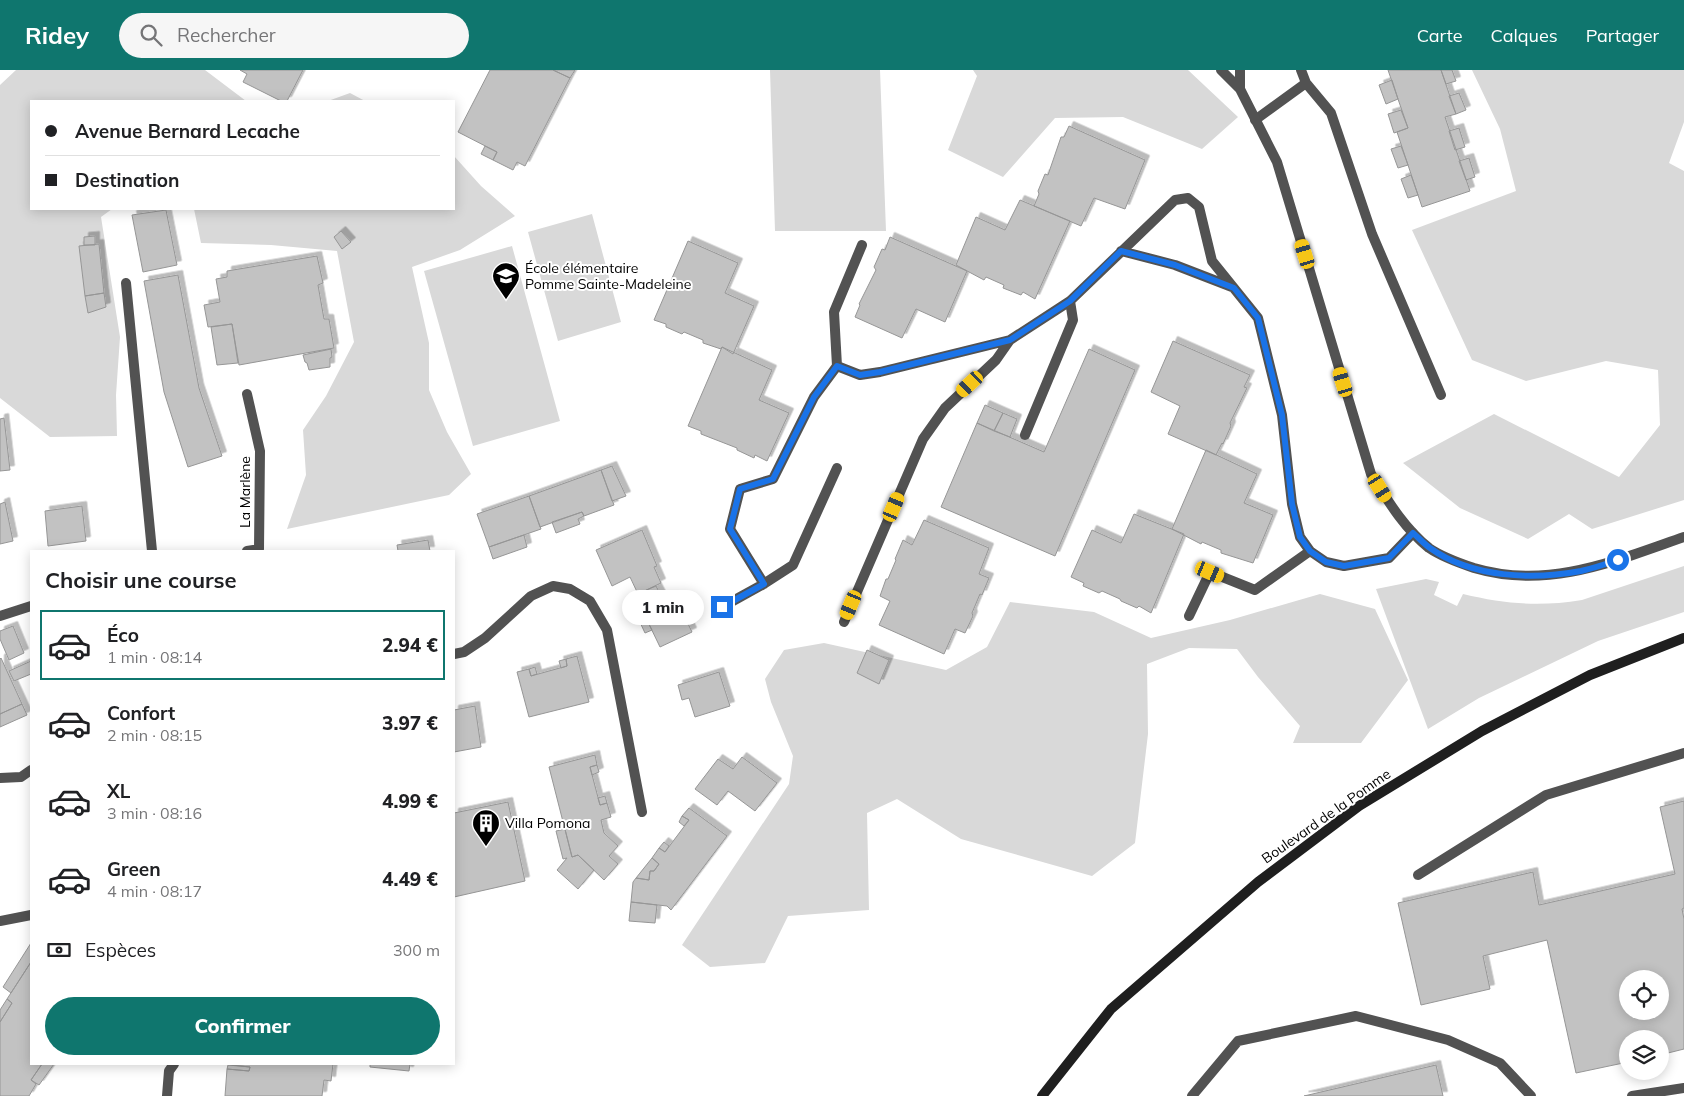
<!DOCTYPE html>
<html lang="fr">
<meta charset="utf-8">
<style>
body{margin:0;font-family:Mulish,sans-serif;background:#f6f6f6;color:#202124;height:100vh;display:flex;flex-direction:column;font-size:19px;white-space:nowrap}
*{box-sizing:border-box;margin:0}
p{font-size:16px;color:#757577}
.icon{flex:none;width:28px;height:28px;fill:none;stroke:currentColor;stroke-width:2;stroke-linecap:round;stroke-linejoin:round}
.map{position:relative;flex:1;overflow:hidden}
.drawer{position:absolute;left:30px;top:480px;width:425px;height:515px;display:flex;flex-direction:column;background:#fff;border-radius:0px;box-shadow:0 2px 12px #0003}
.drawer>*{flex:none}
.hud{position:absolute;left:30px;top:30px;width:425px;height:110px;border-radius:0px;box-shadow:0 2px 12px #0003;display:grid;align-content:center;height:110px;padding:0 15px;background:#fff}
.controls{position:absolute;left:1619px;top:900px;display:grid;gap:10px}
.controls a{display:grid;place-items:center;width:50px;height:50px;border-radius:50%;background:#fff;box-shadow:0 2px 12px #0003;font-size:25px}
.end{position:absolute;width:22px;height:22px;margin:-11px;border:6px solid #1a73e8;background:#fff;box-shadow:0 0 0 2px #fff}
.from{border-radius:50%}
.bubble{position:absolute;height:35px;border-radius:18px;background:#fff;box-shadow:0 2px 12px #0003;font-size:16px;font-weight:800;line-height:35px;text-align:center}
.car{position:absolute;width:15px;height:30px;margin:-15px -8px;border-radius:6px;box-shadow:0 0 4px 1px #0007;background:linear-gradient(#f5c518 24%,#345 0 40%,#f5c518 0 76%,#345 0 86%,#f5c518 0)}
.hud b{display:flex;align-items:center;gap:18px;height:48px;font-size:19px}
.hud b+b{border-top:1px solid #e0e0e0}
.hud i{width:12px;height:12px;background:#202124}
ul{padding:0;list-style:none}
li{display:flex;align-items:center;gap:15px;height:70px;margin:0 10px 8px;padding:0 5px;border:2px solid transparent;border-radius:0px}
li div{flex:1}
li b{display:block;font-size:19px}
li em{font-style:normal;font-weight:800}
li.current{border-color:#0f766e}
li>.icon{width:45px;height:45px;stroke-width:1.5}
h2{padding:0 15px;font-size:22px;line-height:60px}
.pay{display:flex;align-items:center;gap:12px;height:55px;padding:0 15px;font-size:19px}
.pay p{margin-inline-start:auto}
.action{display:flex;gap:10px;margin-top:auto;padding:10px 15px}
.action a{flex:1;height:58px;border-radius:30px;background:#0f766e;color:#fff;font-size:20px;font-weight:800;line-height:58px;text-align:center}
header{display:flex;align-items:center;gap:30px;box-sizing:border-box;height:70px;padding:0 25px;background:#0f766e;color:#fff}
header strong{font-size:24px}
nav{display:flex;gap:28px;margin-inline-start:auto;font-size:18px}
.search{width:350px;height:45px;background:#f6f6f6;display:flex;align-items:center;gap:12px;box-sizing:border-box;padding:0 18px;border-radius:28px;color:#757577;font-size:19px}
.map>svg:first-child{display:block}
.green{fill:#d9d9d9}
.building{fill:#c2c2c2;stroke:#969696;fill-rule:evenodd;filter:url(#shadow)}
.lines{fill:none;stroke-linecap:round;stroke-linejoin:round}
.service{stroke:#525252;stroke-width:10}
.minor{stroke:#525252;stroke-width:10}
.secondary{stroke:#1f1f1f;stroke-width:10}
.route{stroke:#1a73e8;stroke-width:6}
.labels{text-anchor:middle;stroke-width:4;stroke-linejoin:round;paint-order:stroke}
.poi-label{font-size:14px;fill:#000;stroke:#fff;text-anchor:start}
.street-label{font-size:14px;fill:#000;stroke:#fff}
</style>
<header>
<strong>Ridey</strong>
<div class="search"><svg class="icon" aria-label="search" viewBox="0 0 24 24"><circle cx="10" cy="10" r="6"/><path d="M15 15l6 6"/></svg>Rechercher</div>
<nav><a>Carte</a><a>Calques</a><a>Partager</a></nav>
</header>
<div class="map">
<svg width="1684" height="1026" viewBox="0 0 1684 1026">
<defs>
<filter id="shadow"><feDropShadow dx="4.5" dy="-4.5" stdDeviation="0" flood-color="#0004"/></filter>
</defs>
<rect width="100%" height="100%" fill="#fff"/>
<path class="green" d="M16,0H205L246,31H31V139H112L101,147L120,267L116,325L117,366L50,367L0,328V15Z
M770,0H880L886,161H775Z
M973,0H1188L1238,47L1202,79L1123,47L1055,48L1003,107L948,80L977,6Z
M1472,0H1684V52L1669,93L1684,101V430L1592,459L1569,444L1528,469L1460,438L1403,393L1494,344L1619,407L1660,355L1658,300L1606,291L1526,311L1472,290L1412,160L1516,121L1500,59Z
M350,23L365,31H328Z
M454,86L481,116L515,146L460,180L412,197L429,273V320L447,362L471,404L449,425L287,459L306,405L303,360L326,326L354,272L337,181L271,175L201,173L194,139H454Z
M592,144L621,252L558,271L528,162Z
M512,176L560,351L473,376L424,201Z
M1684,496V542L1598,571L1479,628L1428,659L1376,519L1426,509L1439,512L1434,525L1457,536L1463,524C1505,534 1539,537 1582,530Z
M1320,524L1375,539L1408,610L1361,673H1293L1300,656L1258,607L1237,579L1189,578L1147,594L1148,664L1135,773L1092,806L961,769L897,729L867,743L869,840L788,846L765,893L710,897L682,875L789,714L793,686L771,632L765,609L784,580L824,573L946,600L987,577L1010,532L1094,542L1151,568L1230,550Z"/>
<path class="building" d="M240,0H303L287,31H281L243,12L247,4Z
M490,0H553L570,8L525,96L517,92L513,100L493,90L497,82L458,62Z
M553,0H575L570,8Z
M1388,0H1441L1456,44L1445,47L1470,121L1422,137L1397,62L1408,58Z
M1441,0H1452L1456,11L1446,14Z
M1392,10L1398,29L1386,34L1379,15Z
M1459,23L1466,40L1456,44L1449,26Z
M1401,40L1408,58L1394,63L1388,44Z
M1069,56L1145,90L1125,139L1094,128L1081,156L1034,136L1039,124L1038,121L1045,104L1048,105L1061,67H1064Z
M1459,58L1465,77L1455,80L1449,61Z
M485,76L497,82L493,90L481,84Z
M1401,76L1408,95L1398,98L1391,79Z
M1469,88L1475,107L1466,110L1459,91Z
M1411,105L1418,125L1408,128L1401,109Z
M1020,130L1070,151L1035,229L1023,222L1021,225L1003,218L1004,215L986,207L984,210L956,195L976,147L1005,160Z
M166,140L177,195L143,202L132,145Z
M341,161L351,172L342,179L334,167Z
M95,166V175H84V167Z
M890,167L967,201L945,252L916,239L902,268L855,247L860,235L859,234L876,200L874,197L882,179L885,180Z
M688,171L738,193L725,223L754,236L733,284L722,277L721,279L703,273V270L684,262L682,264L666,257V254L654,250Z
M99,174L104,223L85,226L79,176Z
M317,186L323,213L318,215L324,249H329L334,278L239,295L232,254L208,257L204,235L220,232L216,209L227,207V201Z
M178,205L199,318L222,386L188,397L164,322L144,211Z
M104,223L106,237L88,243L85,226Z
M232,254L238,293L217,295L211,257Z
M1173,271L1250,305L1244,317L1247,318L1230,353L1231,356L1223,374L1222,373L1216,385L1168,364L1180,336L1151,322Z
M722,277L772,300L759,330L789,343L767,391L755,385L754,388L737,380V378L701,364V361L688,356Z
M331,279L332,287L330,288V297L309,300L307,293L305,292L303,285Z
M1089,279L1135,300L1055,486L941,437L977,353L1044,382Z
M985,335L1003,343L994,361L977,353Z
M1003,343L1017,349L1010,367L994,361Z
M4,348L10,400L0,401V349Z
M1206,380L1257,404L1244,433L1273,445L1253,493L1221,483V480L1202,472L1201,474L1172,459Z
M612,396L626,426L612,431L601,400Z
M601,400L614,435L584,446L582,442L540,457L529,426Z
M529,426L541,459L489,477L477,444Z
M5,432L13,471L0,474V434Z
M82,436L86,471L48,476L45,441Z
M582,442L584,446L578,449L580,454L556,463L552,452Z
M1134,444L1184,464L1151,543L1139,536L1137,538L1121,531L1120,529L1102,521L1099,523L1083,516L1084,513L1071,507L1092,460L1121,473Z
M924,450L989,478L979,504L989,508L982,525L980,524L972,543L973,546L965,563L955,559L944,584L879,555L890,531L880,526L886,509H888L896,490L895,489L903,470L912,475Z
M642,460L657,496L654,497L661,513L638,524L630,507L612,516L596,480Z
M524,465L527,477L493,489L489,477Z
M428,470L430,481H398L397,475Z
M656,516L666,535L676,529L692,562L660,577L635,525Z
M644,545L652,560L645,563L638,548Z
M13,556L24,583L9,590L0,569V561Z
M867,580L889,590L879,614L857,603Z
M577,586L589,632L529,647L517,602L529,599L531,606L567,596L566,589Z
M1,588L22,634L0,644V589Z
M566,589L567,596L561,598L559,591Z
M31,591V604L14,611L9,601Z
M535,597L537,604L531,606L529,599Z
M719,602L730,636L695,647L689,628L682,630L678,615Z
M22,634L27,645L0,657V644Z
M475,636L481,677L454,682V640Z
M595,685L597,695L590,697L600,735L607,733L611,747L601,750L604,763L618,776L609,786L618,794L604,810L578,785L572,787L549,697Z
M742,687L777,713L755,741L728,721L717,735L695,719L718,689L733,699Z
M597,695L599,702L592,705L590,697Z
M605,726L607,733L600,735L598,728Z
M1684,731V838L1682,839L1684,849V979L1660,985V969H1628V992L1576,1003L1547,870L1483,886L1490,919L1421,935L1398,833L1533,802L1539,835L1675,804L1660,737ZM1628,909H1660V941H1628Z
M508,732L525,811L454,827V743Z
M689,738L727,766L671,840L667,836L631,832L633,812L636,808L649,810L650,801H654L659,794L652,788L659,778L665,782L689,750L682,746Z
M682,746L689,750L684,756L679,752Z
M565,759L572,787L578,785L594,800L578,819L557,800L567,788L563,789L556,761Z
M664,772L669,776L665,782L659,778Z
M652,788L659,794L654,801H650L649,810L636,808Z
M631,832L657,835L655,853L629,851Z
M31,873V892L11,923L3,917Z
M31,892V994H42L31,1010L36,1014L29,1026H0V952L12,933L7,929Z
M7,929L12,933L0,952V940Z
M42,994H54L39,1015L31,1010Z
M223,994H333L331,1011L324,1010L322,1026H225L227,999L249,1001L250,997Z
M370,994H410L409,1001L370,997Z
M228,995L250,997L249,1001L227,999Z
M1436,995L1443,1026H1304Z"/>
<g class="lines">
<path class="service" d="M1306,13L1331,43L1372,164L1441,325
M1255,50L1306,13L1301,0
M862,175L834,242L837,296L860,305L880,302L1010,270L1070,231L1175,130L1188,128L1199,137L1212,191L1258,248L1282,345L1292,434L1300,467L1310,481L1326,492L1344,496L1389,488L1413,463
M1121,181L1175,195L1232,217
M126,213L152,481
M1025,365L1073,250L1070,231
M764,514L730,459L740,419L773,409L814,327L837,296
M722,537L762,515L793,495L837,398
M1189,546L1210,502L1255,520L1310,481
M844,552L923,369L945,338L996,290L1010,270
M454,584L464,582L485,568L531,526L553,516L570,519L590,531L607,560L642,742
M0,708L21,707L31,700
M1418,805L1546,725L1684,683
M0,851L31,845
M167,1026L169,1001L174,994
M1192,1026L1238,971L1356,946L1448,970L1500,993L1531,1026
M1632,1026L1684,1018"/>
<path class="minor" d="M1221,0L1240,19L1277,92L1371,404C1388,431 1404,458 1429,478C1442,487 1459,493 1474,498C1548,520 1615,491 1684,467
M1240,19V0
M247,324L260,381L259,479L247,481
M0,546L31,536"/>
<path class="secondary" d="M1042,1026L1111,939L1258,812L1359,736L1482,661L1590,605L1684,568"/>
</g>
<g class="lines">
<path class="route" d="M722,537L764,514L730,459L740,419L773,409L814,327L837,296L860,305L880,302L1010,270L1070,231L1121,181L1175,195L1234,218L1258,248L1282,345L1292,434L1300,467L1310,481L1326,492L1344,496L1389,488L1413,463C1419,468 1424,474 1430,478C1472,508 1533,510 1581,501C1594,498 1606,494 1618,490"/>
</g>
<defs>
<g id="school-pin" transform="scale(1.4375)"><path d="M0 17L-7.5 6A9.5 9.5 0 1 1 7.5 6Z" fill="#000" stroke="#fff"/><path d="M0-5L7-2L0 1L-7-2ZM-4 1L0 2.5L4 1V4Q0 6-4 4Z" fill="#fff"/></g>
<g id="building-pin" transform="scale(1.4375)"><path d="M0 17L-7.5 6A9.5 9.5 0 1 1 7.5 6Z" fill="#000" stroke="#fff"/><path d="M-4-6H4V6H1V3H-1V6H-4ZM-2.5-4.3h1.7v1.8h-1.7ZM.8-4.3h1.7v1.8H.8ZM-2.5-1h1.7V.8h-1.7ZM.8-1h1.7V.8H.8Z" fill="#fff"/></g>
</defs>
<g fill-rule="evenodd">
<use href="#school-pin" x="506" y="206"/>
<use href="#building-pin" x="486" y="753"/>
</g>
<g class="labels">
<g class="poi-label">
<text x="525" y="203">École élémentaire<tspan x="525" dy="16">Pomme Sainte-Madeleine</tspan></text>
<text x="505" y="758">Villa Pomona</text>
</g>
<g class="street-label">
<text transform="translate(245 422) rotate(-90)" y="5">La Marlène</text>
<text transform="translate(1326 746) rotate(-35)" y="5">Boulevard de la Pomme</text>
</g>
</g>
</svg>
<div class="controls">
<a><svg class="icon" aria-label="locate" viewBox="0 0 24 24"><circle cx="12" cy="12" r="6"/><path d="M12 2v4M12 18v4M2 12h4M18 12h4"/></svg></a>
<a><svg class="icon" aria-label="layers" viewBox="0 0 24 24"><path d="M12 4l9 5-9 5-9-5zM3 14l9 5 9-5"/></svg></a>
</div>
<i class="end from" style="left:1618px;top:490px"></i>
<i class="end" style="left:722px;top:537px"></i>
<div class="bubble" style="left:622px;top:520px;width:82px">1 min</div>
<i class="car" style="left:1305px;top:184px;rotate:343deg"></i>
<i class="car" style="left:1343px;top:312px;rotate:343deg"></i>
<i class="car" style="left:970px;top:314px;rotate:227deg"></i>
<i class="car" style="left:1380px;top:418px;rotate:148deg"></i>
<i class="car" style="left:894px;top:437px;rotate:23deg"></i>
<i class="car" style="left:1210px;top:502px;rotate:113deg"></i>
<i class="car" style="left:851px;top:535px;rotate:203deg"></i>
<div class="hud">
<b><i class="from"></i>Avenue Bernard Lecache</b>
<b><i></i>Destination</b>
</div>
<section class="drawer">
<h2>Choisir une course</h2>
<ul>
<li class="current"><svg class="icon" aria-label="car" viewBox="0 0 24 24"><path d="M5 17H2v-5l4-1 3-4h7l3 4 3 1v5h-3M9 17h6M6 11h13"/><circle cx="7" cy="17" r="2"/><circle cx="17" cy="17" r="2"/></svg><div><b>Éco</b><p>1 min · 08:14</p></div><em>2.94 €</em></li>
<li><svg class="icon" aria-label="car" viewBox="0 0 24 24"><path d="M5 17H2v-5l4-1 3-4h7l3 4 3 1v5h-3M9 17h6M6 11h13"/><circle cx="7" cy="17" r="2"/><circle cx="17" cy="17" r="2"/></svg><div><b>Confort</b><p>2 min · 08:15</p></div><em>3.97 €</em></li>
<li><svg class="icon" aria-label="car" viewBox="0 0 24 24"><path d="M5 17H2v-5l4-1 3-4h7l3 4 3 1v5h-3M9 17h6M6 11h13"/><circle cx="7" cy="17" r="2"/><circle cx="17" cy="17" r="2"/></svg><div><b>XL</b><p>3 min · 08:16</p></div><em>4.99 €</em></li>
<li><svg class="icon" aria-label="car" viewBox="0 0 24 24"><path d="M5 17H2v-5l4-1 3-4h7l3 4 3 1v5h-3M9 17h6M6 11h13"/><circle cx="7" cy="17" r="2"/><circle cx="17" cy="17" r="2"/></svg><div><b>Green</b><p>4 min · 08:17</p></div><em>4.49 €</em></li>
</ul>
<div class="pay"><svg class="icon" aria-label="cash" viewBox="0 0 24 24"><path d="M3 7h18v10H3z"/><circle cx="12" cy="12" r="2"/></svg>Espèces<p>300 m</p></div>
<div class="action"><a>Confirmer</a></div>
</section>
</div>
